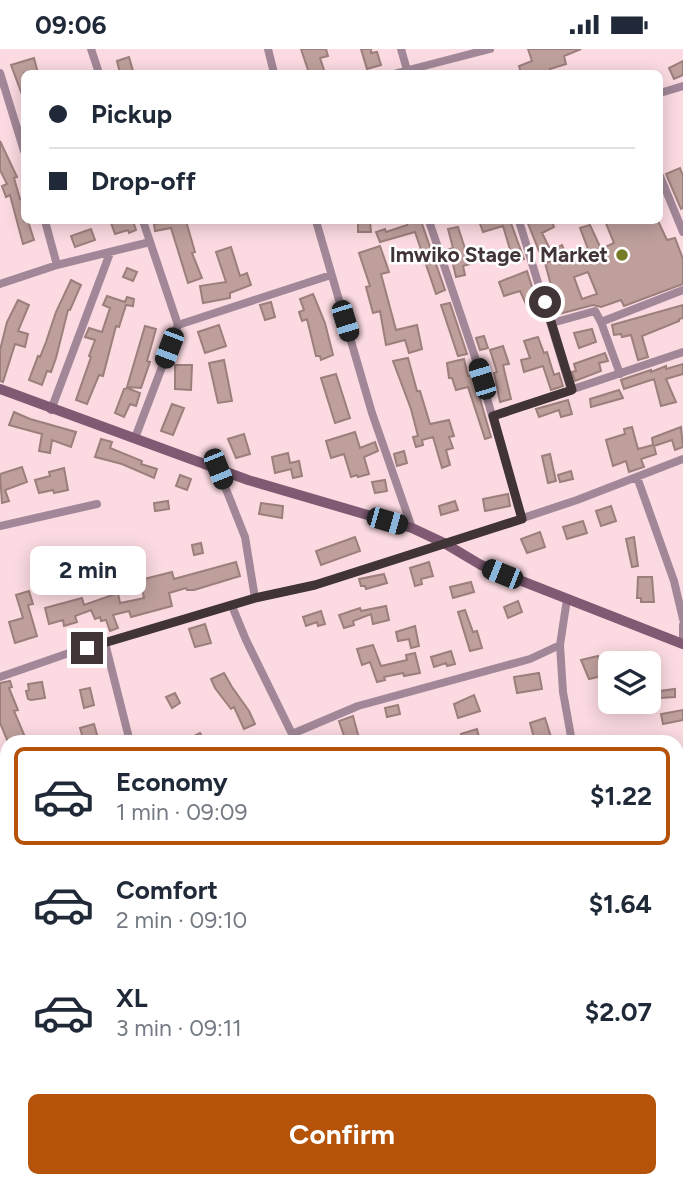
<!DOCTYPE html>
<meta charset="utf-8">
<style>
body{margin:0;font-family:Figtree,sans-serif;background:#f2f2f3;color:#1f2937;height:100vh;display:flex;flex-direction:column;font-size:26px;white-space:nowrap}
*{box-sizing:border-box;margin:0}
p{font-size:23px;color:#747a83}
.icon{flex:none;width:38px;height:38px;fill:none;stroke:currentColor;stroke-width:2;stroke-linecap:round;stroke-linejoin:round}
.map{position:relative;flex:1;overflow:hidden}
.side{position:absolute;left:0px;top:686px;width:684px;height:453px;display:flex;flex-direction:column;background:#fff;border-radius:21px 21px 0 0;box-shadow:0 4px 18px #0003}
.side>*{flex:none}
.banner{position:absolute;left:21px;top:21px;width:642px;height:154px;border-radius:10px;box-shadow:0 4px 18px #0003;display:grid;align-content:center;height:154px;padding:0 28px;background:#fff}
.buttons{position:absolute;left:598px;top:602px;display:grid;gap:14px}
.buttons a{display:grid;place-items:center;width:63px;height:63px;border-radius:10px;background:#fff;box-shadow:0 4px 18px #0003;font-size:35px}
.end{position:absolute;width:32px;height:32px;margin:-16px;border:9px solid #413437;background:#fff;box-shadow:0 0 0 4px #fff}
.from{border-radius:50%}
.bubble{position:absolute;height:49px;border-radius:10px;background:#fff;box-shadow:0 4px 18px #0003;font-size:23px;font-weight:700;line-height:49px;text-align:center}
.car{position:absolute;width:21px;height:42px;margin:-21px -10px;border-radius:9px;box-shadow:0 0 5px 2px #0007;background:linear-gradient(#222 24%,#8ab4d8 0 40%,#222 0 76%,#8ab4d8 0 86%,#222 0)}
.banner b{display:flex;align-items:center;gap:24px;height:66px;font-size:26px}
.banner b+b{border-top:2px solid #e0e1e3}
.banner i{width:18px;height:18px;background:#1f2937}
ul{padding:12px 0 0;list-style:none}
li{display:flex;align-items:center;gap:21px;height:98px;margin:0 14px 10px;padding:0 14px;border:4px solid transparent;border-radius:10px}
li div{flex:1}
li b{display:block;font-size:26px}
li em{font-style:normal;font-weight:700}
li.current{border-color:#b45309}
li>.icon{width:63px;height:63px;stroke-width:1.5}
.cta{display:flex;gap:14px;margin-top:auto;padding:14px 28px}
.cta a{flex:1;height:80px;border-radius:10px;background:#b45309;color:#fff;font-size:28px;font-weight:700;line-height:80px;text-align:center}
.status{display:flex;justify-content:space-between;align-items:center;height:49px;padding:0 35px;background:#fff;direction:ltr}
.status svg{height:19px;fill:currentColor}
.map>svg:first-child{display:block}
.building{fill:#be9f9c;stroke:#9c7e7b;stroke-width:2;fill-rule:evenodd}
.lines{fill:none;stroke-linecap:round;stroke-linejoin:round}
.street{stroke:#a18797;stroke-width:8}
.secondary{stroke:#7f5a72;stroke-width:10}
.route{stroke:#413437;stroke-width:9}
.poi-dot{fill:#767c26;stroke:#fff;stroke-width:2.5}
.labels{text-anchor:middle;stroke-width:5;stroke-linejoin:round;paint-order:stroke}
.poi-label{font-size:21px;font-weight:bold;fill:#413437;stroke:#fff;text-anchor:end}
</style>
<div class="status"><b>09:06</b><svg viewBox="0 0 49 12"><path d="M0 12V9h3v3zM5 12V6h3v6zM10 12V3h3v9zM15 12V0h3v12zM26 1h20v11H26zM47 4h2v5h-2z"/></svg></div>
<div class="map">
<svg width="683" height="1139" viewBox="0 0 683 1139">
<rect width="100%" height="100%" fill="#fbdae1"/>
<path class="building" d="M301,0H326L328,7L320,9L325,24H309Z
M361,0H371V4L377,3L381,16L367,20Z
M528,0H581L564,7L566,15L550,20L552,24H521L519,17L532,12Z
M129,8L133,22L120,24L117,12Z
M34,9L38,24H24V51L11,16Z
M683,12V26L674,30L669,19Z
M0,92L17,128L14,129L20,150L23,149L24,172H28L34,191L23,195L10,146L6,148L2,137L7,135L0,121Z
M680,119L683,127V159L681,160L666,125Z
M119,172H133L136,181L129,184L128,181L115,185L111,174Z
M172,172H186L195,203L192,204L202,229L188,234L171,179L155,182L154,175Z
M358,172H370L371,183H358Z
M406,172H421L445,241L436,245L415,183L380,193L376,183L385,180L386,183L407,176Z
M479,172H513L511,174L524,210L514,214L503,177L483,183Z
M527,172H552L554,178L542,184L549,198L539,202Z
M605,172H658L667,191L675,189L683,210V235L624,257L621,251L601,258L593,256L559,265L545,214L558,209L554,200L562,196L570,215L583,210L582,202L588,200L580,179L590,176L601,200L614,194ZM588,223L597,245L582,250L574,228Z
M458,178L470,215L463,217L465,226L456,228L452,211L449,212L446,201L453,199L448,180Z
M91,180L95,191L75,198L71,187Z
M380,197L389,223L381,225L396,281L417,276L422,300L409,304L405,291L386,296L380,262L373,264L366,238L370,237L359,204Z
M231,198L240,227L247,224L251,236L230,244V249L203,254L200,237L226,233L216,203Z
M127,219L137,223L133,232L123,228Z
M527,222L539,260L530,264L520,242L504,247L499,233Z
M71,231L81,236L70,261H68L56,309L51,323L47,322L42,336L29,331L38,307L40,308L46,293L56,263Z
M313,245L325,274L333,306L321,311L320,307H316L307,270L302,272L299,263L304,261L300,250Z
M107,247L125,253L127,248L134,250L133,257L126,256L119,278L116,277L103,327L99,326L87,355L76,351L91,308L89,307L95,291L85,288L89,279L102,283L110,259L103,256Z
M18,251L29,256L18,282L28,285L25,298L15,295L3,333L0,332V301L7,273Z
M271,253L275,268L265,271L260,256Z
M450,254L467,305L458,307L441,256Z
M683,256V269L679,270V272L642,287L648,308L638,311L631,286L622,288L621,285L614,286L612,276Z
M219,276L226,297L205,304L198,283Z
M145,277L156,280L147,312L150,313L141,339L127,338Z
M592,280L596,293L579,299L574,284Z
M484,287L488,299L480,301L476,289Z
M538,288L544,304L547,303L554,326L559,324L563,337L551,341L543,317L524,323L521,311L530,309L524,292Z
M503,297L509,315L503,316L511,350L500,353L494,324L497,323L490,301Z
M605,304L608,312L599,314L601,322L575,332L572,323L576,322L574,315Z
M408,309L417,342H420L430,375L449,371L454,387L449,388L453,399L446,401L450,416L442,419L433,388L422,391L423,396L416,398L413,388L418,387L411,360L393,312Z
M464,310L468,327L472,326L478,343L491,388L485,390L468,338L456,341L452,329H449L447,314Z
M224,311L232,352L218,354L209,314Z
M683,315V325L666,330L676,353L661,357L654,330L624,340L621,331L651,321V323L666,317V320Z
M175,316H192L191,341L175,340Z
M336,325L350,369L335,374L321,329Z
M127,339L140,344L136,357L130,355L124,368L115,364L124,340Z
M619,341L623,349L591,358L590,350Z
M568,351L572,365L561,368L559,361L539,368L536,360Z
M172,355L184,359L173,386L161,382Z
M14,363L30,370L76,383L71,398L52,391L50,404L39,402L42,385L9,376Z
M632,378L638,400L653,396L652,389L681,378L683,398L675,401L672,391L654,397L656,405L641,410L644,418L629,423L626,412L613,417L606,391L625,385L624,380Z
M355,383L360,399L375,393L378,402L364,408L369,425L358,428L357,426L351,428L344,405L331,409L326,392Z
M244,385L250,405L236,409L228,390Z
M101,390L112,393L110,399L142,412L141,415L157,420L154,429L122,415L95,408Z
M404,402L407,414L397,417L394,405Z
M288,404L290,414L299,412L302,427L293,429L291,420L275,424L272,408Z
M550,405L556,432L548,434L542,407Z
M22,418L27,433L5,441L9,452L2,454L0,425Z
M64,419L68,441L54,444L53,441L39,444L35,431L50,427L49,423Z
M571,422L573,430L560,433L558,426Z
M180,426L191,430L187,441L176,437Z
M385,431L387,442L375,444L372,433Z
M508,445L510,457L485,462L483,450Z
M168,452L169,460L155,462L154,454Z
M455,452L458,461L441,466L439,457Z
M261,454L283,457L282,469L259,465Z
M611,457L616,472L601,477L596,462Z
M583,472L587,484L567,490L563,478Z
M540,483L545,498L527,504L521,490Z
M355,488L360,502L321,516L316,502Z
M634,488L638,517L632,518L626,490Z
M201,494L203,504L194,506L192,496Z
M236,513L240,527L194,541H187L186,539L169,544L172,557L131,568L129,562L113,566L118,579L110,582L106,571L101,572L100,568L95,570L91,561L75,567L77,573L64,577L63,571L49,575L45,559L82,549L84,556L118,544L120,554L135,551L144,549L140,531L172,523L174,530Z
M429,513L433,527L421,530L422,535L415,537L410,519Z
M384,525L387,534L366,540L365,537H361L359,530Z
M638,528H652L654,553H641V549H637Z
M471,533L474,543L453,549L450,538Z
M29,542L33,555L28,556L37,587L15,594L9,573L23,569L16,546Z
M518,552L522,563L508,569L504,558Z
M386,557L389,571L373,575L371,565L353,572L354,576L344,579L339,566L360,559L361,562Z
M465,561L473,583L477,582L482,599L470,602L458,563Z
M321,562L325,575L318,577L317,573L306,577L303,568Z
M205,575L211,594L195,598L189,580Z
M415,577L419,597L411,599L409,590L398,592L396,583Z
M373,596L381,617L407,611L406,606L415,604L420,624L404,627L403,624L384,628L385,631L377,633L370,613L362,616L357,600Z
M451,602L455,615L447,617L446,614L434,618L431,608Z
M598,607L602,627L589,630L581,611Z
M224,624L232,638L249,662L255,675L244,680L234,658L231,660L215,639L211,630Z
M539,624L542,640L517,644L514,628Z
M10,632L12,638L9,639L18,661L14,662L25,688L12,693H8L0,674V634Z
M42,633L45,649L31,651L28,650L26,642L29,641L28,635Z
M90,639L94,656L84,659L80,641Z
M675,640V648L660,649V642Z
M175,644L180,654L172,659L166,648Z
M474,646L480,662L458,669L454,655Z
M398,656L400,665L387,668L385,659Z
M683,661V671L663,675L661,665Z
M353,667L360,693H329V691L344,687L339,672Z
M545,669L551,688L535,693L530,674Z
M94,675L99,693H84L80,679Z
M477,680L479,688L463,693L461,685Z
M200,684L205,693H182Z"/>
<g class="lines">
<path class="street" d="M91,0L99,24
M268,0L274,24
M401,0L407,21
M0,24L24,102
M397,24L490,0
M660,44L683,37
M660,127L683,183
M45,172L57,216
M143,172L178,276
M316,172L372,364L412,479
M429,172L476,311L522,470
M519,172L571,341
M0,235L57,216L150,193
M552,274L595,262L601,273
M620,325L601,273L683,241
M51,361L110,204
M493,367L683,303
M135,389L178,276L331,226
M218,420L245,488L255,549
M637,428L674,532L683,570
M0,477L97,455
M567,550L560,596L563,643L572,693
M232,557L246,591L296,693
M105,594L130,693
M683,594V576
M0,628L69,604L255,549L315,536L484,482L577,451L683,410
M292,685L358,657L530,610L560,596
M0,730L7,743
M677,783L683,782
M677,805L683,802
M677,913L683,911
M0,915L7,911
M677,940L683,958
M677,1012L683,1010
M132,1132L136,1139
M220,1132L225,1139
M283,1132L284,1139
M313,1132L316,1139
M644,1132L646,1139
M0,1139L11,1132
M504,1139L524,1132"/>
<path class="secondary" d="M0,340L248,431L412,479L444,494L481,516L683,595"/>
</g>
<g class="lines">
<path class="route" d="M87,599L255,549L315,536L522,470L493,367L572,341L545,253"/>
</g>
<circle class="poi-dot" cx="622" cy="206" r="7"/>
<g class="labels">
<g class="poi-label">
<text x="608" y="213">Imwiko Stage 1 Market</text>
</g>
</g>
</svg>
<div class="buttons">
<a><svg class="icon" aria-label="layers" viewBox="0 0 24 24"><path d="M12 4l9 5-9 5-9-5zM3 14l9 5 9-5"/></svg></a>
</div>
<i class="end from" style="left:545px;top:253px"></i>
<i class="end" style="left:87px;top:599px"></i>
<div class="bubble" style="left:30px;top:497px;width:116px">2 min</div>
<i class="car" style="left:345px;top:272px;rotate:163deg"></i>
<i class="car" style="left:169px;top:299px;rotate:201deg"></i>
<i class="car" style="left:482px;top:330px;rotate:343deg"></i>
<i class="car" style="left:218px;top:420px;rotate:158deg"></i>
<i class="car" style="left:387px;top:472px;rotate:106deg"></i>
<i class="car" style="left:502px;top:525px;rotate:292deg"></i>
<div class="banner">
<b><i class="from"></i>Pickup</b>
<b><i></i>Drop-off</b>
</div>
<section class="side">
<ul>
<li class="current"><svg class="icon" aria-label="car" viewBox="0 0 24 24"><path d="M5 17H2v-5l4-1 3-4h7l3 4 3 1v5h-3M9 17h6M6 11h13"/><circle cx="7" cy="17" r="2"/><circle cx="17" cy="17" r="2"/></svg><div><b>Economy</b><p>1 min · 09:09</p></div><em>$1.22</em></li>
<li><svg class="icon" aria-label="car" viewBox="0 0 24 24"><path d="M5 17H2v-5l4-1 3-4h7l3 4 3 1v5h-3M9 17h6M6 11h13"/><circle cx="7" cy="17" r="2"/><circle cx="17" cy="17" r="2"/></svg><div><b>Comfort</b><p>2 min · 09:10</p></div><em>$1.64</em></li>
<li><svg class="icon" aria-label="car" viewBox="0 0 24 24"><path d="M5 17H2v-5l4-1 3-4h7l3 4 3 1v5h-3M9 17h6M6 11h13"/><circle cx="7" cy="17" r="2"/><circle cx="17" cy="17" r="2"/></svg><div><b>XL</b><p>3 min · 09:11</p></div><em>$2.07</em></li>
</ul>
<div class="cta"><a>Confirm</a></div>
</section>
</div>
